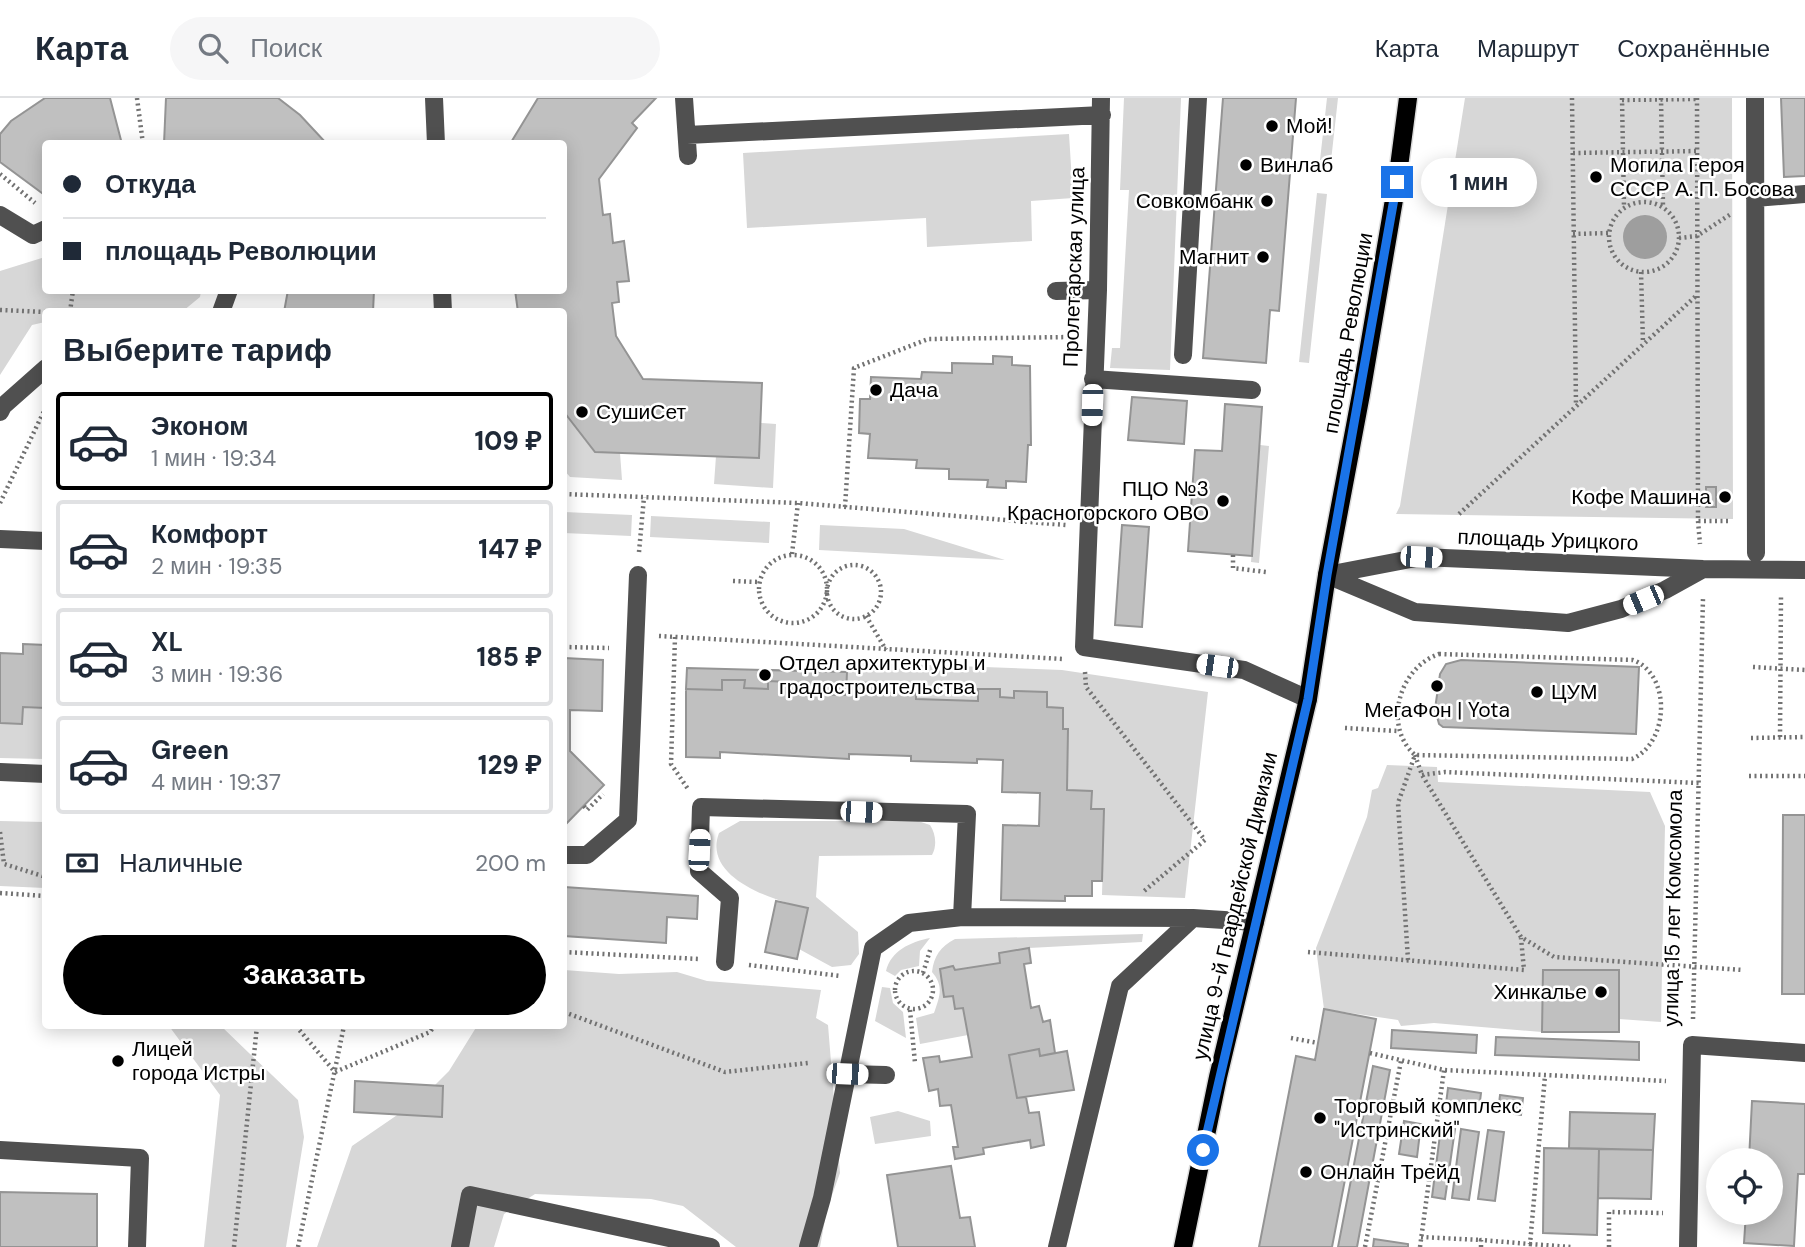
<!DOCTYPE html>
<html lang="ru">
<meta charset="utf-8">
<style>
body{margin:0;font-family:"DM Sans",sans-serif;background:#f6f6f7;color:#1f2937;height:100vh;display:flex;flex-direction:column;font-size:26px;white-space:nowrap}
*{box-sizing:border-box;margin:0}
p{font-size:23px;color:#747a83}
.icon{flex:none;width:38px;height:38px;fill:none;stroke:currentColor;stroke-width:2;stroke-linecap:round;stroke-linejoin:round}
.map{position:relative;flex:1;overflow:hidden}
.side{position:absolute;left:42px;top:210px;width:525px;height:721px;display:flex;flex-direction:column;background:#fff;border-radius:7px;box-shadow:0 4px 18px #0003}
.side>*{flex:none}
.hud{position:absolute;left:42px;top:42px;width:525px;height:154px;border-radius:7px;box-shadow:0 4px 18px #0003;display:grid;align-content:center;height:154px;padding:0 21px;background:#fff}
.tools{position:absolute;left:1706px;top:1050px;display:grid;gap:14px}
.tools a{display:grid;place-items:center;width:77px;height:77px;border-radius:50%;background:#fff;box-shadow:0 4px 18px #0003;font-size:35px}
.end{position:absolute;width:32px;height:32px;margin:-16px;border:9px solid #1a73e8;background:#fff;box-shadow:0 0 0 4px #fff}
.from{border-radius:50%}
.bubble{position:absolute;height:49px;border-radius:24px;background:#fff;box-shadow:0 4px 18px #0003;font-size:23px;font-weight:800;line-height:49px;text-align:center}
.car{position:absolute;width:21px;height:42px;margin:-21px -10px;border-radius:9px;box-shadow:0 0 5px 2px #0007;background:linear-gradient(#fff 24%,#345 0 40%,#fff 0 76%,#345 0 86%,#fff 0)}
.hud b{display:flex;align-items:center;gap:24px;height:66px;font-size:26px}
.hud b+b{border-top:2px solid #e0e1e3}
.hud i{width:18px;height:18px;background:#1f2937}
ul{padding:0;list-style:none}
li{display:flex;align-items:center;gap:21px;height:98px;margin:0 14px 10px;padding:0 7px;border:4px solid #e0e1e3;border-radius:7px}
li div{flex:1}
li b{display:block;font-size:26px}
li em{font-style:normal;font-weight:800}
li.active{border-color:#000}
li>.icon{width:63px;height:63px;stroke-width:1.5}
h2{padding:0 21px;font-size:32px;line-height:84px}
.pay{display:flex;align-items:center;gap:18px;height:77px;padding:0 21px;font-size:26px}
.pay p{margin-inline-start:auto}
.primary-button{display:flex;gap:14px;margin-top:auto;padding:14px 21px}
.primary-button a{flex:1;height:80px;border-radius:42px;background:#000;color:#fff;font-size:28px;font-weight:800;line-height:80px;text-align:center}
header{display:flex;align-items:center;gap:42px;box-sizing:border-box;height:98px;padding:0 35px;background:#fff;border-bottom:2px solid #e0e1e3}
header strong{font-size:33px}
nav{display:flex;gap:38px;margin-inline-start:auto;font-size:24px}
.search{width:490px;height:63px;background:#f6f6f7;display:flex;align-items:center;gap:18px;box-sizing:border-box;padding:0 24px;border-radius:38px;color:#747a83;font-size:26px}
.map>svg:first-child{display:block}
.green{fill:#d7d7d7}
.water{fill:#9e9e9e}
.building{fill:#c0c0c0;stroke:#949494;stroke-width:2}
.lines{fill:none;stroke-linecap:round;stroke-linejoin:round}
.major-casing{stroke:#dbdbdb;stroke-width:21}
.path{stroke:#727272;stroke-width:4.5;stroke-dasharray:2 3.5;stroke-linecap:butt}
.minor{stroke:#505050;stroke-width:18}
.major{stroke:#000;stroke-width:18}
.route{stroke:#1a73e8;stroke-width:9}
.poi-dot{fill:#000;stroke:#fff;stroke-width:2.5}
.labels{text-anchor:middle;stroke-width:5;stroke-linejoin:round;paint-order:stroke}
.poi-label{font-size:21px;fill:#000;stroke:#fff;text-anchor:start}
.street-label{font-size:21px;fill:#000;stroke:#fff}
</style>
<header>
<strong>Карта</strong>
<div class="search"><svg class="icon" aria-label="search" viewBox="0 0 24 24"><circle cx="10" cy="10" r="6"/><path d="M15 15l6 6"/></svg>Поиск</div>
<nav><a>Карта</a><a>Маршрут</a><a>Сохранённые</a></nav>
</header>
<div class="map">
<svg width="1805" height="1149" viewBox="0 0 1805 1149">
<rect width="100%" height="100%" fill="#fff"/>
<path class="green" d="M1124,0H1181L1170,272L1110,270L1112,250H1120L1129,92H1120Z
M1327,0H1338L1331,63L1320,62Z
M1465,0H1732L1733,421L1396,416L1400,408Z
M1069,36L1073,100L1031,103L1032,143L927,149L926,120L747,130L743,55Z
M1317,95L1327,96L1309,265L1299,264Z
M45,159L46,192L201,193L200,199L183,213L46,214L45,224L32,227L0,277V173Z
M564,314L595,354L620,355L622,382L570,379L564,372Z
M761,325L776,326L773,390L714,386L716,358L759,360Z
M1260,347L1269,348L1259,465L1251,464Z
M564,414L632,417L631,438L564,435Z
M651,418L770,424L769,445L650,439Z
M820,427L904,431L1005,462L819,452Z
M847,564L1062,572L1208,594L1185,800L1102,797L1104,712L1091,711V693L1067,692L1068,632L1063,631V610L1047,609V594L1014,593V600L1000,599L999,591H978V603L916,601V588L894,587V595L870,594V585L847,584Z
M23,609L45,610V661L0,660V625L22,626Z
M1387,667L1437,669L1438,684L1650,694L1665,728L1661,924L1619,921L1618,872L1543,873L1542,934L1434,925L1401,928L1398,922L1324,911L1316,850L1367,719L1372,692L1378,690Z
M0,723L45,724V790L0,788Z
M740,723H918L930,727C936,736 937,748 932,757L819,758L816,799L858,834L859,856L851,867L832,869L799,851L808,810C774,803 702,780 719,735Z
M1143,836L1142,844L1029,850L1000,865L955,872L953,868L940,871L944,899L953,898L955,911L963,910L968,937L920,946L916,920L934,915C940,898 944,888 932,874C934,858 940,849 955,841Z
M930,840L920,853L919,868L901,872L895,878L886,873C891,853 910,844 930,840Z
M564,872L619,876L677,874L707,883L821,892L816,920L828,927L840,1075L827,1111L820,1149H736L683,1108L651,1101L535,1096L504,1116L494,1149H317L352,1048L422,1000L449,973L477,928H564Z
M882,889L890,890L893,905L903,914L906,940L875,923Z
M169,928H221L298,1002L304,1039L286,1149H204L220,997Z
M898,1013L930,1023L931,1038L875,1046L870,1019Z"/>
<path class="water" d="M1623 139a22 22 0 1 1 44 0a22 22 0 1 1-44 0Z"/>
<path class="building" d="M45,0H110L122,46H46V98L0,64V36L11,23Z
M166,0H278L300,17L327,46H164Z
M538,0H656L632,25L637,30L599,81L603,117L610,116L613,145L624,143L629,183L617,184L619,204L612,205L616,238L643,281L762,285L759,360L595,354L564,314V214H518L515,192H564V46H510Z
M1223,0H1296L1279,213L1270,212L1266,265L1203,260Z
M1781,0H1805V78L1784,79Z
M288,192H374L373,214H284Z
M993,258L1012,259V267L1030,268L1031,347H1028L1026,384L1006,383V390L987,389L988,382L949,381V371L916,370L917,362L868,360L870,336L859,335L860,301H870L871,279L921,281L922,274L952,275V265L993,266Z
M1132,299L1187,303L1184,346L1128,342Z
M1225,306L1262,309L1252,458L1188,453L1195,352L1222,353Z
M1706,389H1716V409H1706Z
M1122,427L1149,429L1142,529L1115,527Z
M23,546L46,547V610L23,609L22,626L0,625V555L23,556Z
M564,560L603,562L602,613L570,612V653L604,687L564,728Z
M1461,562L1639,569L1636,636L1443,629L1439,626L1435,611L1440,576L1446,566Z
M687,570L847,574L846,597L788,596L789,584L768,583V591L744,590L745,582H722V592L686,591Z
M722,582H745L744,590L768,591V583L789,584L788,596L846,597L847,584L870,585V594L894,595V587L916,588V601L978,603V591H1000V599L1014,600V593L1047,594V609L1063,610V631H1068L1067,692L1092,693L1091,711H1104L1102,783H1092V798H1065V803L1001,802L1003,727L1039,728L1040,695L1002,694L1003,662L977,661V665L911,663V658L849,656V661L720,654V660L686,659V591L722,592Z
M1783,717H1805V896H1782Z
M564,789L698,798L697,821L667,819L666,845L564,838Z
M776,803L808,810L797,861L765,854Z
M1029,850L1031,865L1024,866L1031,910L1039,908L1043,924L1050,922L1055,955L1040,958L1039,951L1009,957L1017,1000L1026,999L1029,1015L1039,1014L1044,1047L1031,1050L1030,1042L983,1050L984,1056L955,1061L953,1049H958L951,1007L940,1008L938,991L929,993L923,960L939,958L940,964L972,959L963,910L955,911L953,898L944,899L940,871L953,868L955,872L1000,865L999,855Z
M1543,872H1619V934H1542Z
M1324,911L1376,921L1332,1149H1259L1296,958L1315,962Z
M1392,932L1477,937L1476,955L1391,950Z
M1496,939L1639,944V962L1495,957Z
M1039,951L1040,958L1067,953L1074,992L1017,1000L1009,957Z
M1373,968L1390,972L1357,1149H1338Z
M355,983L443,988L442,1019L354,1014Z
M1448,990L1481,995L1479,1011L1446,1006Z
M1500,997L1523,1000L1521,1017L1498,1014Z
M1752,1003L1805,1006V1076H1798L1794,1148L1744,1145L1746,1115H1771V1062H1749Z
M1570,1014L1655,1016L1653,1052L1569,1050Z
M1404,1023L1421,1026L1417,1059L1399,1056Z
M1441,1029L1455,1031L1445,1101L1432,1099Z
M1461,1031L1479,1034L1469,1102L1452,1100Z
M1488,1032L1504,1034L1495,1103L1478,1101Z
M1544,1050L1599,1051L1597,1137L1543,1135Z
M1599,1051L1653,1052L1651,1101L1598,1100Z
M951,1068L960,1120L970,1119L975,1149H898L887,1077Z
M0,1094L97,1096V1149H0Z
M1374,1141L1408,1146V1149H1373Z"/>
<g class="lines">
<g class="major-casing">
<path id="major" d="M1183,1149L1218,979L1308,601L1327,477L1361,296L1397,84L1408,0"/>
</g>
<path class="path" d="M137,0L143,46
M1572,0L1576,307
M1622,0L1624,109
M1661,0L1663,109
M1697,0L1698,423H1730
M1622,2L1697,1
M1573,55L1698,53
M0,76L35,105
M1609 139a35 35 0 1 1 70 0a35 35 0 1 1-70 0Z
M1573,136L1609,135
M1679,140L1697,138L1731,116
M1641,174L1643,245
M0,212L46,214
M70,214L73,192
M564,396L798,405L1066,427
M0,405L46,309
M845,409L854,270L928,241L1071,239
M1459,416L1697,197
M1698,423L1700,446
M639,454L644,399
M792,456L798,405
M1233,457V470L1266,474
M759 491a34 34 0 1 1 68 0a34 34 0 1 1-68 0Z
M827 494a27 27 0 1 1 54 0a27 27 0 1 1-54 0Z
M733,483L759,484
M866,518L886,552
M659,538L1063,561
M675,539L671,666L688,691
M564,549L609,550
M1439,556L1633,562C1672,577 1669,645 1632,661L1415,657C1383,629 1398,570 1439,556Z
M1753,569L1805,572
M1085,574L1086,589L1205,742L1143,794
M1345,630L1397,633
M1780,639L1781,497
M1751,640L1805,639
M1415,657L1422,677L1521,839L1554,859L1743,872
M1422,677L1445,674L1699,685
M1749,678H1805
M584,708L587,712L603,696
M0,734L4,766L46,779
M0,795L46,798
M564,854L699,861
M1308,854L1524,872L1521,840
M1408,862L1398,705L1415,657
M749,867L841,878
M895 892a19 19 0 1 1 38 0a19 19 0 1 1-38 0Z
M923,875L931,849
M910,912L915,965
M564,914L725,974L808,965
M1693,921L1703,500
M296,928L335,974L430,934L434,928
M1291,940L1318,945
M1370,955L1444,972L1666,983
M1421,1139L1481,1142
M1530,1146L1571,1149
M234,1149L257,928
M298,1149L344,928
M1365,1149L1401,963
M1420,1149L1444,972
M1481,1149V1142L1530,1146L1545,978
M1609,1149V1114L1663,1115"/>
<path class="minor" d="M434,0L436,46
M684,0L688,58
M1101,0L1098,192L1084,549L1244,572L1308,601
M1755,0L1756,455
M687,37L1102,17
M1755,100L1805,96
M0,117L33,137L46,131
M442,192L443,214
M1056,193L1098,192
M221,214L229,192
M1183,257L1198,0
M1093,281L1252,292
M0,314L3,308L46,270
M0,441L46,443
M1327,477L1421,459L1703,471L1805,472
M1327,477L1415,514L1568,525L1621,511L1665,492L1703,471
M0,674L46,676
M564,757H587L628,722L638,477
M725,864L730,800L699,773L701,709L967,716L962,819L1193,820L1255,824
M847,976L886,977
M0,1052L140,1060L137,1149
M460,1149L470,1097L711,1149
M808,1149L822,1100L873,850L909,825L962,819
M1057,1149L1120,888L1193,820
M1688,1149L1692,947L1805,955"/>
<use href="#major" class="major"/>
</g>
<g class="lines">
<path class="route" d="M1203,1052L1308,601L1327,477L1397,84"/>
</g>
<g class="poi-dot">
<circle cx="1272" cy="28" r="7"/>
<circle cx="1246" cy="67" r="7"/>
<circle cx="1596" cy="79" r="7"/>
<circle cx="1267" cy="103" r="7"/>
<circle cx="1263" cy="159" r="7"/>
<circle cx="876" cy="292" r="7"/>
<circle cx="582" cy="314" r="7"/>
<circle cx="1725" cy="399" r="7"/>
<circle cx="1223" cy="403" r="7"/>
<circle cx="765" cy="577" r="7"/>
<circle cx="1437" cy="588" r="7"/>
<circle cx="1537" cy="594" r="7"/>
<circle cx="1601" cy="894" r="7"/>
<circle cx="118" cy="963" r="7"/>
<circle cx="1320" cy="1020" r="7"/>
<circle cx="1306" cy="1074" r="7"/>
</g>
<g class="labels">
<g class="poi-label">
<text x="1286" y="35">Мой!</text>
<text x="1260" y="74">Винлаб</text>
<text x="1610" y="74">Могила Героя<tspan x="1610" dy="24">СССР А. П. Босова</tspan></text>
<text x="1253" y="110" text-anchor="end">Совкомбанк</text>
<text x="1249" y="166" text-anchor="end">Магнит</text>
<text x="890" y="299">Дача</text>
<text x="596" y="321">СушиСет</text>
<text x="1209" y="398" text-anchor="end">ПЦО №3<tspan x="1209" dy="24">Красногорского ОВО</tspan></text>
<text x="1711" y="406" text-anchor="end">Кофе Машина</text>
<text x="779" y="572">Отдел архитектуры и<tspan x="779" dy="24">градостроительства</tspan></text>
<text x="1551" y="601">ЦУМ</text>
<text x="1437" y="619" text-anchor="middle">МегаФон | Yota</text>
<text x="1587" y="901" text-anchor="end">Хинкалье</text>
<text x="132" y="958">Лицей<tspan x="132" dy="24">города Истры</tspan></text>
<text x="1334" y="1015">Торговый комплекс<tspan x="1334" dy="24">"Истринский"</tspan></text>
<text x="1320" y="1081">Онлайн Трейд</text>
</g>
<g class="street-label">
<text transform="translate(1074 169) rotate(-88)" y="7">Пролетарская улица</text>
<text transform="translate(1348 235) rotate(-80)" y="7">площадь Революции</text>
<text transform="translate(1548 442) rotate(2)" y="7">площадь Урицкого</text>
<text transform="translate(1235 808) rotate(-77)" y="7">улица 9-й Гвардейской Дивизии</text>
<text transform="translate(1673 810) rotate(-89)" y="7">улица 15 лет Комсомола</text>
</g>
</g>
</svg>
<div class="tools">
<a><svg class="icon" aria-label="locate" viewBox="0 0 24 24"><circle cx="12" cy="12" r="6"/><path d="M12 2v4M12 18v4M2 12h4M18 12h4"/></svg></a>
</div>
<i class="end from" style="left:1203px;top:1052px"></i>
<i class="end" style="left:1397px;top:84px"></i>
<div class="bubble" style="left:1421px;top:60px;width:116px">1 мин</div>
<i class="car" style="left:1092px;top:307px;rotate:182deg"></i>
<i class="car" style="left:1421px;top:459px;rotate:93deg"></i>
<i class="car" style="left:1643px;top:502px;rotate:247deg"></i>
<i class="car" style="left:1217px;top:568px;rotate:278deg"></i>
<i class="car" style="left:861px;top:714px;rotate:92deg"></i>
<i class="car" style="left:699px;top:752px;rotate:3deg"></i>
<i class="car" style="left:847px;top:976px;rotate:92deg"></i>
<div class="hud">
<b><i class="from"></i>Откуда</b>
<b><i></i>площадь Революции</b>
</div>
<section class="side">
<h2>Выберите тариф</h2>
<ul>
<li class="active"><svg class="icon" aria-label="car" viewBox="0 0 24 24"><path d="M5 17H2v-5l4-1 3-4h7l3 4 3 1v5h-3M9 17h6M6 11h13"/><circle cx="7" cy="17" r="2"/><circle cx="17" cy="17" r="2"/></svg><div><b>Эконом</b><p>1 мин · 19:34</p></div><em>109 ₽</em></li>
<li><svg class="icon" aria-label="car" viewBox="0 0 24 24"><path d="M5 17H2v-5l4-1 3-4h7l3 4 3 1v5h-3M9 17h6M6 11h13"/><circle cx="7" cy="17" r="2"/><circle cx="17" cy="17" r="2"/></svg><div><b>Комфорт</b><p>2 мин · 19:35</p></div><em>147 ₽</em></li>
<li><svg class="icon" aria-label="car" viewBox="0 0 24 24"><path d="M5 17H2v-5l4-1 3-4h7l3 4 3 1v5h-3M9 17h6M6 11h13"/><circle cx="7" cy="17" r="2"/><circle cx="17" cy="17" r="2"/></svg><div><b>XL</b><p>3 мин · 19:36</p></div><em>185 ₽</em></li>
<li><svg class="icon" aria-label="car" viewBox="0 0 24 24"><path d="M5 17H2v-5l4-1 3-4h7l3 4 3 1v5h-3M9 17h6M6 11h13"/><circle cx="7" cy="17" r="2"/><circle cx="17" cy="17" r="2"/></svg><div><b>Green</b><p>4 мин · 19:37</p></div><em>129 ₽</em></li>
</ul>
<div class="pay"><svg class="icon" aria-label="cash" viewBox="0 0 24 24"><path d="M3 7h18v10H3z"/><circle cx="12" cy="12" r="2"/></svg>Наличные<p>200 m</p></div>
<div class="primary-button"><a>Заказать</a></div>
</section>
</div>
